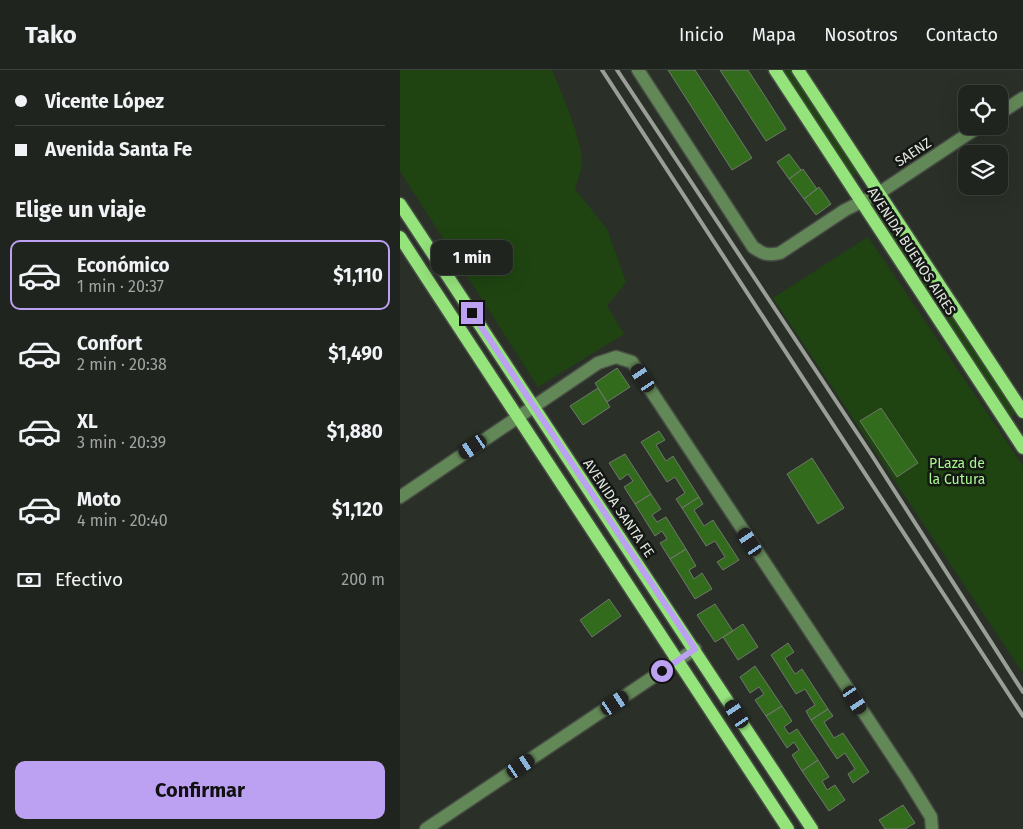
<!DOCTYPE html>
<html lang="es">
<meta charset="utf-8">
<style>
body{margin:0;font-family:"Fira Sans",sans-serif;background:#282c27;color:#f1f3f6;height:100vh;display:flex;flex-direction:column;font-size:19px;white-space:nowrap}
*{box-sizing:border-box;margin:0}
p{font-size:16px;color:#a2a4a4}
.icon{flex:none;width:28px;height:28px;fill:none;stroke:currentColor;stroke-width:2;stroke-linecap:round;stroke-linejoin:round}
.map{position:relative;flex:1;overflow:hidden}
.sheet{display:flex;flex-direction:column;background:#20241e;width:400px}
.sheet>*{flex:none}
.guide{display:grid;align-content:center;height:110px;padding:0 15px;background:#20241e}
.tools{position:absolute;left:558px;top:15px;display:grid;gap:10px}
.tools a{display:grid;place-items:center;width:50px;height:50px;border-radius:10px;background:#20241e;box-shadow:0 5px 20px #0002,0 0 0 1px #3d413c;font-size:25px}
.end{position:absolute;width:22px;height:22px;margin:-11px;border:6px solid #bca0f2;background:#111;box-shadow:0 0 0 2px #111}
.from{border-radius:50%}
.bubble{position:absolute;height:35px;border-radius:10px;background:#20241e;box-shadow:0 5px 20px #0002,0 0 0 1px #3d413c;font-size:16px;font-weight:700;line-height:35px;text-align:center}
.car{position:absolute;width:15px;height:30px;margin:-15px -8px;border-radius:6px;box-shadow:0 0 4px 1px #0007;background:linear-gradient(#222 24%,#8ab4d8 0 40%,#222 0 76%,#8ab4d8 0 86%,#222 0)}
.guide b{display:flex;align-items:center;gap:18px;height:48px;font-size:19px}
.guide b+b{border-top:1px solid #3d413c}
.guide i{width:12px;height:12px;background:#f1f3f6}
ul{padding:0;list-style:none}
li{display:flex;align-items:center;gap:15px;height:70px;margin:0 10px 8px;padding:0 5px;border:2px solid transparent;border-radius:10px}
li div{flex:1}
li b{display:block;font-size:19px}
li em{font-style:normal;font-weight:700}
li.current{border-color:#bca0f2}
li>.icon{width:45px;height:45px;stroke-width:1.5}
h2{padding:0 15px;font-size:22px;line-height:60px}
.pay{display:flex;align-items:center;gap:12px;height:55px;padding:0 15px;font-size:19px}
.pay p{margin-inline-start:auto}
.cta{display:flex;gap:10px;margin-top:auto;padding:10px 15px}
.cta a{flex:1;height:58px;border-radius:10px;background:#bca0f2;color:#111;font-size:20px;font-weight:700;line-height:58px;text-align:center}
header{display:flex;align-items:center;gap:30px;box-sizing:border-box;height:70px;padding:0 25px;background:#20241e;border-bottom:1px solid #3d413c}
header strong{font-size:24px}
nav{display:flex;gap:28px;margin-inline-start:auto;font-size:18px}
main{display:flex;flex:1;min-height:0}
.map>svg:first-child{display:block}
.green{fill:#1f4411}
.building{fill:#326b1c;stroke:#70776e}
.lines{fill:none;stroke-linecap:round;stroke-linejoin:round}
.minor-casing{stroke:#484d46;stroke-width:15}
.major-casing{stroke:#484d46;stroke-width:15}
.minor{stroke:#638857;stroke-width:12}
.major{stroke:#94e37b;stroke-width:12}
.rail{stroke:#999e97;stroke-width:4}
.route{stroke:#bca0f2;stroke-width:6}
.labels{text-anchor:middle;stroke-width:5;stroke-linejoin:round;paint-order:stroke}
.street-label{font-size:14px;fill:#e3e8e2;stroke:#141713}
.park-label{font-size:14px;fill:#a8f78f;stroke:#141713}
</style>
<header>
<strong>Tako</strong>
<nav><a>Inicio</a><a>Mapa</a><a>Nosotros</a><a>Contacto</a></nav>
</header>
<main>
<section class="sheet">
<div class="guide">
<b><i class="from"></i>Vicente López</b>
<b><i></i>Avenida Santa Fe</b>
</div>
<h2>Elige un viaje</h2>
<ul>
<li class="current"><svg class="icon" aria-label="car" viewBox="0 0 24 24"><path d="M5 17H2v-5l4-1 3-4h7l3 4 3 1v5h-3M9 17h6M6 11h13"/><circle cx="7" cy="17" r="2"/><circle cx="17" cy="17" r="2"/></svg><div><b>Económico</b><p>1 min · 20:37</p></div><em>$1,110</em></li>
<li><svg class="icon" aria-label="car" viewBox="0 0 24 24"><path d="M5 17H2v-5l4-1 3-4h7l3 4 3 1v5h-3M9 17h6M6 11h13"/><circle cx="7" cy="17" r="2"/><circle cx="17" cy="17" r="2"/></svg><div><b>Confort</b><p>2 min · 20:38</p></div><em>$1,490</em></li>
<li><svg class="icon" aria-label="car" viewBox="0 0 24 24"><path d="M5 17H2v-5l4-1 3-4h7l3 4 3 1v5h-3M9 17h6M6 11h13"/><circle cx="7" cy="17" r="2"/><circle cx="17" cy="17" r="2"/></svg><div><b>XL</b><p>3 min · 20:39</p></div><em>$1,880</em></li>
<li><svg class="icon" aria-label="car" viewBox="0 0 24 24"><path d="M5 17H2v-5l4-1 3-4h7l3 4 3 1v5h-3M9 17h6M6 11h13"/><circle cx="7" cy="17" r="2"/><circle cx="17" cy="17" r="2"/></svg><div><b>Moto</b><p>4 min · 20:40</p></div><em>$1,120</em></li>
</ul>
<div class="pay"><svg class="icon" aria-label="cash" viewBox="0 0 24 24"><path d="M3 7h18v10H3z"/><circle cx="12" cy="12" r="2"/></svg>Efectivo<p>200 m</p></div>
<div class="cta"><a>Confirmar</a></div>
</section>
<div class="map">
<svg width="623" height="759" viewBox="0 0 623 759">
<rect width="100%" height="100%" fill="#2a3028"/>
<path class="green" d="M0,0H152C162,24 181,67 182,92C182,101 177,111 175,119L207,159L226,212L207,236L224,264L138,317L0,101Z
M382,0H391L454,96L457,104L452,106Z
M482,141L612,337L615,343L613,346L610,347L608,343L481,149L478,145L479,142Z
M468,167L623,396V603L373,228Z"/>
<path class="building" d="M268,0H295L352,88L332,100Z
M320,0H348L386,59L366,71Z
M389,84L401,100L389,109L377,92Z
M403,99L417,119L404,129L389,109Z
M419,117L431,134L416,145L404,129Z
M217,298L230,317L207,332L195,313Z
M198,318L210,337L183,355L170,336Z
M481,338L518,393L497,407L460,351Z
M259,361L265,370L256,375L266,391L273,386L299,427L282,438L276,429L285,423L275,407L267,412L241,372Z
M225,384L251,424L235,434L224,417L233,411L228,404L220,410L209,393Z
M412,388L444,438L418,454L387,404Z
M251,424L261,439L252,445L257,452L266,447L286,479L270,489L260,473L267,469L262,461L255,466L235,434Z
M299,427L303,434L294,440L304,456L313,450L339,490L323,500L317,492L325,487L315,471L306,476L282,438Z
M286,479L296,496L289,500L294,509L302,503L312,519L295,529L270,489Z
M209,529L221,546L192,567L180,550Z
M315,534L333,561L315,572L297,545Z
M343,554L358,577L338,590L323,567Z
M388,573L394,582L385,588L395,604L402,599L428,639L411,650L406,641L415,635L405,619L396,624L371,585Z
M355,596L382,636L366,646L355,630L364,624L359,617L350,623L340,607Z
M382,636L392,651L384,657L389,664L397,659L418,690L402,701L392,685L399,680L394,672L387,678L366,646Z
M428,639L433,646L424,652L434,668L443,663L469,702L453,713L448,704L455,699L445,683L437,689L411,650Z
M418,690L429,707L422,711L427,720L435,715L445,730L429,741L402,701Z
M503,735L515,753L505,759H485L479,750Z"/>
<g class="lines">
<g class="minor-casing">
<path id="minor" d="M238,0L353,177C363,184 368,186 380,183L445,140L479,123L580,56
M599,44L623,28
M0,427L198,293L216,287L232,292L507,708L531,747L532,759
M26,759L295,579"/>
</g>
<g class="major-casing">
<path id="major" d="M375,0L623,378
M398,0L623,342
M0,134L412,759
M0,167C128,365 259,561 388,759"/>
</g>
<use href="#minor" class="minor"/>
<use href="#major" class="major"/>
<path class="rail" d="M202,0L623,646
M217,0L471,384L623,622"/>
</g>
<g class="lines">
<path class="route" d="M72,243L295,579L262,601"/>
</g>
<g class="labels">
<g class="street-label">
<text transform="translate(513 82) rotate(-33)" y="5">SAENZ</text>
<text transform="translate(512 181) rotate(57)" y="5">AVENIDA BUENOS AIRES</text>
<text transform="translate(219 438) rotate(56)" y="5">AVENIDA SANTA FE</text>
</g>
<g class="park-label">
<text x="557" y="398">PLaza de<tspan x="557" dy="16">la Cutura</tspan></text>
</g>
</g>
</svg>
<div class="tools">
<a><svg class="icon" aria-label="locate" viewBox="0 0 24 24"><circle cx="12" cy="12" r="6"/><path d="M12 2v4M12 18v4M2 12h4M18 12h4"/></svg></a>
<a><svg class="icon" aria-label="layers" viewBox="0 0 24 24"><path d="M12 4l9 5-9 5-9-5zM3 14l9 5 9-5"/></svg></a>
</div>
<i class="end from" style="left:262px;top:601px"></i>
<i class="end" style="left:72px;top:243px"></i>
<div class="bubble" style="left:31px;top:170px;width:82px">1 min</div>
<i class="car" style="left:243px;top:308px;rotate:327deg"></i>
<i class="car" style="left:73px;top:377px;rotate:236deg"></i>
<i class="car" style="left:350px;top:472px;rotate:327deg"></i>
<i class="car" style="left:455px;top:630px;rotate:147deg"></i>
<i class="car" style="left:215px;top:633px;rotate:56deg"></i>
<i class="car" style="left:337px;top:644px;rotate:327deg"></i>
<i class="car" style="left:121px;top:696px;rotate:56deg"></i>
</div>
</main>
